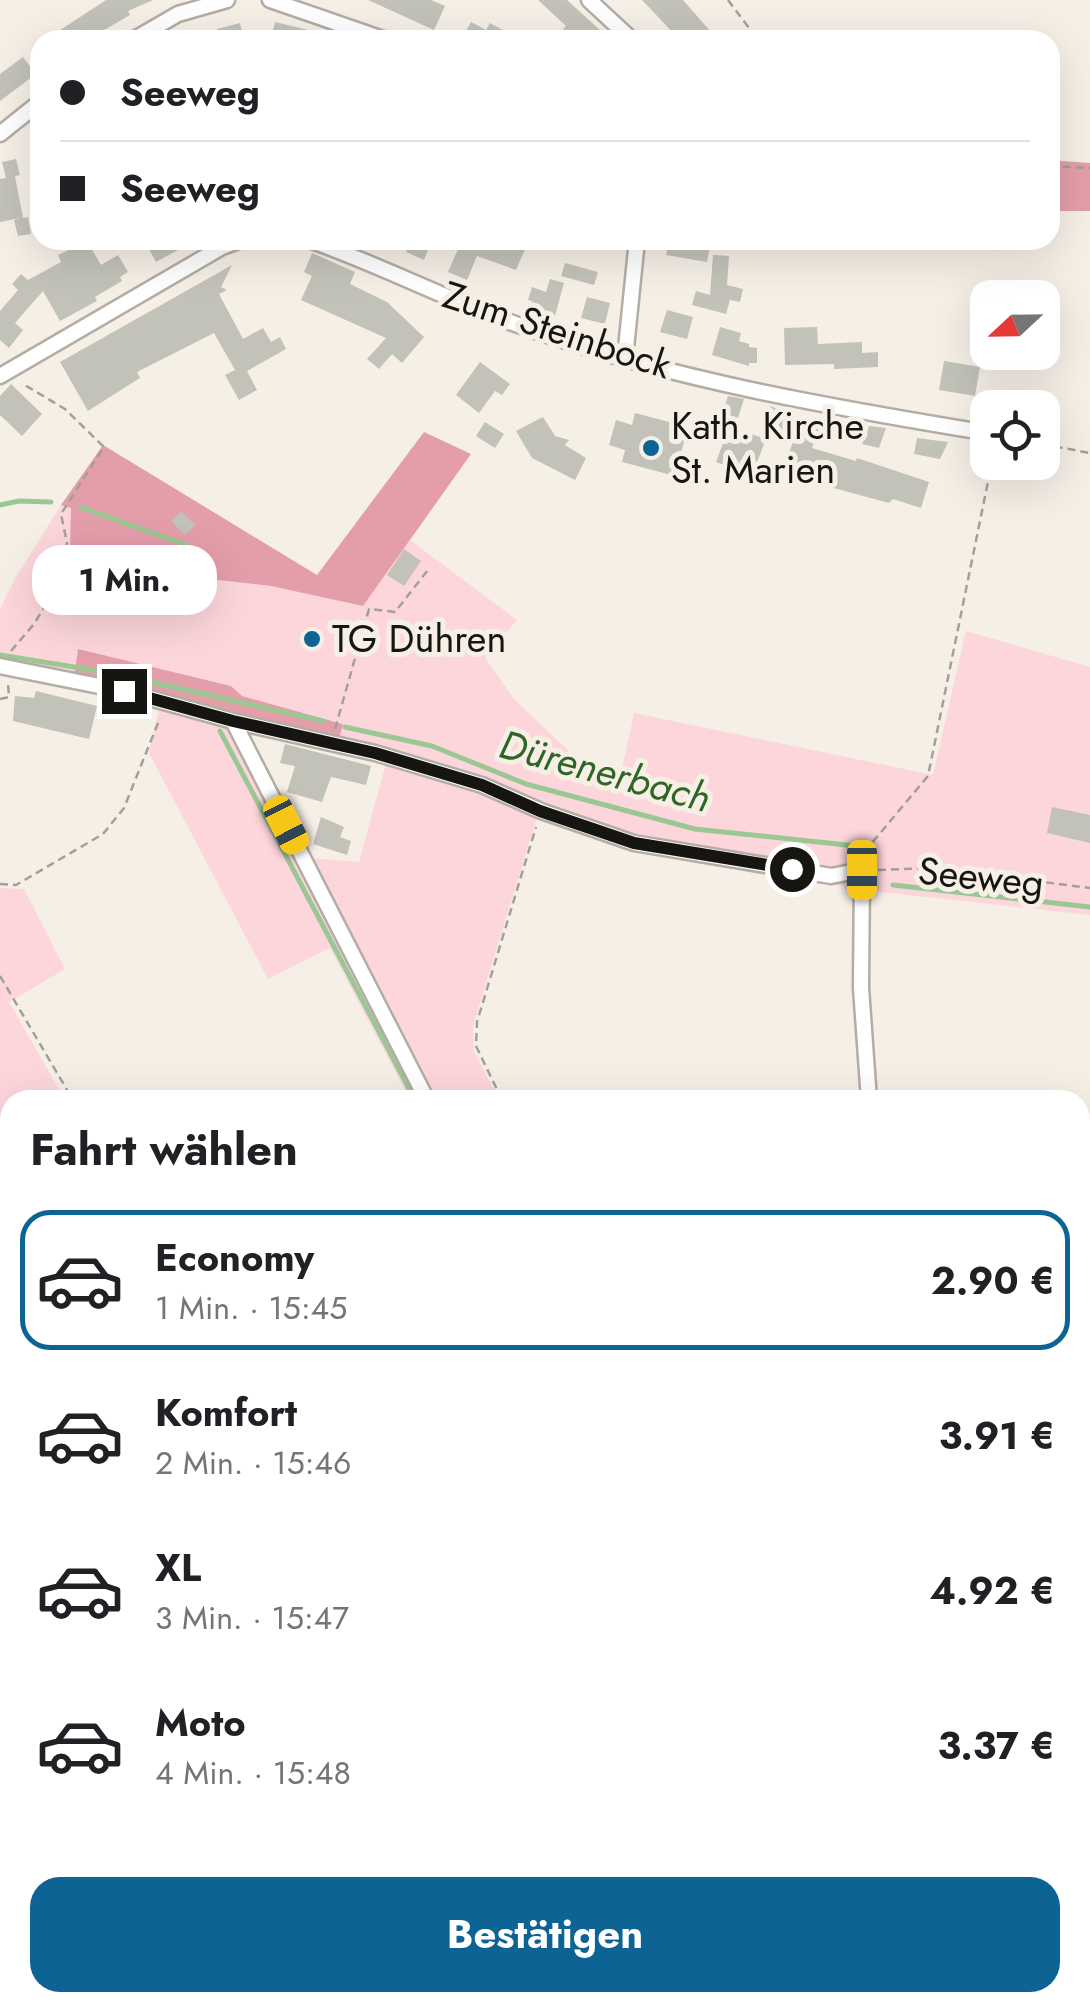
<!DOCTYPE html>
<html lang="de">
<meta charset="utf-8">
<style>
body{margin:0;font-family:Jost,sans-serif;background:#f6f6f6;color:#202124;height:100vh;display:flex;flex-direction:column;font-size:38px;white-space:nowrap}
*{box-sizing:border-box;margin:0}
p{font-size:32px;color:#757577}
.icon{flex:none;width:55px;height:55px;fill:none;stroke:currentColor;stroke-width:2;stroke-linecap:round;stroke-linejoin:round}
.map{position:relative;flex:1;overflow:hidden}
.panel{position:absolute;left:0px;top:1090px;width:1090px;height:922px;display:flex;flex-direction:column;background:#fff;border-radius:30px 30px 0 0;box-shadow:0 10px 40px #0002}
.panel>*{flex:none}
.guide{position:absolute;left:30px;top:30px;width:1030px;height:220px;border-radius:30px;box-shadow:0 10px 40px #0002;display:grid;align-content:center;height:220px;padding:0 30px;background:#fff}
.needle{width:65px;rotate:248deg}
.fabs{position:absolute;left:970px;top:280px;display:grid;gap:20px}
.fabs a{display:grid;place-items:center;width:90px;height:90px;border-radius:20px;background:#fff;box-shadow:0 10px 40px #0002;font-size:50px}
.end{position:absolute;width:45px;height:45px;margin:-22px;border:12px solid #171512;background:#fff;box-shadow:0 0 0 5px #fff}
.from{border-radius:50%}
.bubble{position:absolute;height:70px;border-radius:30px;background:#fff;box-shadow:0 10px 40px #0002;font-size:32px;font-weight:700;line-height:70px;text-align:center}
.car{position:absolute;width:30px;height:60px;margin:-30px -15px;border-radius:12px;box-shadow:0 0 8px 2px #0007;background:linear-gradient(#f5c518 24%,#345 0 40%,#f5c518 0 76%,#345 0 86%,#f5c518 0)}
.guide b{display:flex;align-items:center;gap:35px;height:95px;font-size:38px}
.guide b+b{border-top:2px solid #e0e0e0}
.guide i{width:25px;height:25px;background:#202124}
ul{padding:0;list-style:none}
li{display:flex;align-items:center;gap:30px;height:140px;margin:0 20px 15px;padding:0 10px;border:5px solid transparent;border-radius:30px}
li div{flex:1}
li b{display:block;font-size:38px}
li em{font-style:normal;font-weight:700}
li.on{border-color:#0d6394}
li>.icon{width:90px;height:90px;stroke-width:1.5}
h2{padding:0 30px;font-size:45px;line-height:120px}
.cta{display:flex;gap:20px;margin-top:auto;padding:20px 30px}
.cta a{flex:1;height:115px;border-radius:30px;background:#0d6394;color:#fff;font-size:40px;font-weight:700;line-height:115px;text-align:center}
.map>svg:first-child{display:block}
.green{fill:#fcd6db}
.forest{fill:#e49eaa}
.lines{fill:none;stroke-linecap:round;stroke-linejoin:round}
.stream{stroke:#9bc794;stroke-width:5}
.building{fill:#c2c2b8}
.minor-casing{stroke:#b4ada4;stroke-width:19}
.primary-casing{stroke:#b4ada4;stroke-width:25}
.path{stroke:#a49f98;stroke-width:2.5;stroke-dasharray:8 5;stroke-linecap:butt}
.minor{stroke:#fff;stroke-width:14}
.primary{stroke:#fff;stroke-width:20}
.route{stroke:#171512;stroke-width:12}
.poi-dot{fill:#0d6394;stroke:#f6efe6;stroke-width:4}
.labels{text-anchor:middle;stroke-width:10;stroke-linejoin:round;paint-order:stroke}
.street-label{font-size:38px;fill:#171512;stroke:#f6efe6}
.poi-label{font-size:38px;fill:#171512;stroke:#f6efe6;text-anchor:start}
.water-label{font-size:40px;font-style:italic;fill:#2e6725;stroke:#f6efe6}
</style>
<div class="map">
<svg width="1090" height="2012" viewBox="0 0 1090 2012">
<rect width="100%" height="100%" fill="#f6efe6"/>
<path class="green" d="M61,505L71,507L110,568L271,586L363,606L410,540L517,620L485,658L514,699L581,763L621,774L634,713L933,775L966,631L1090,667V915L853,889L631,832L542,801L473,1026L474,1051L499,1100H410L330,948L268,979L149,753L159,709L232,727L295,857L359,862L389,752L339,739L342,723L241,696L231,686L78,650L73,685L0,665V609L15,579Z
M0,888L24,889L65,969L9,1002L65,1100H10V1346L0,1345Z
M107,2003H176L182,2012H109Z
M396,2003H568L578,2012H401Z"/>
<path class="forest" d="M1050,160L1090,163V211H1050Z
M424,432L471,454L363,606L271,586L110,568L70,549L71,508L61,505L103,445L317,575Z
M78,649L231,686L242,696L343,724L339,739L232,727L73,685Z"/>
<g class="lines">
<path class="stream" d="M0,505L19,501L51,502
M80,507L186,545
M0,655L111,673L323,721
M345,727L432,746L526,784L695,829L856,846
M220,731L415,1100
M893,885L1090,907
M100,2002L103,2012
M959,2002L969,2012"/>
</g>
<path class="building" d="M106,0H153L128,11L130,15L87,40H45Z
M368,0H431L445,6L434,30Z
M538,0H567L611,40H575L563,29L566,26Z
M642,0H683L718,40H680Z
M275,22L325,34V40H271Z
M471,22L486,30L490,23L521,40H461Z
M240,23L244,40H220L217,29Z
M23,57L36,74L0,101V74Z
M16,159L20,175L15,176L23,218L28,217L31,234L18,236L14,220L20,218L0,222V179L6,178L2,162Z
M144,240H172L178,250L156,262Z
M411,240H432L424,260L406,252Z
M462,240H529L516,270L477,256L467,280L448,272Z
M669,240H698L697,245L710,247L707,262L666,255Z
M87,241L101,265L118,255L128,272L120,277L122,281L95,297L97,301L60,321L43,291L15,323L23,330L9,348L0,340V311L18,290L12,284L21,274L28,280L61,262L58,255Z
M312,253L355,272L350,284L387,302L424,337L402,363L392,354L379,369L367,359L386,338L301,300L312,276L304,272Z
M713,255L729,256L727,285L743,289L740,302L730,300L726,314L692,305L696,291L710,295Z
M565,263L598,272L594,285L561,276Z
M232,265L221,287L227,290L219,294L243,339L263,328L271,342L280,337L286,349L247,371L257,390L239,400L225,375L235,370L214,333L137,372L140,378L88,411L60,362Z
M550,279L564,283L555,316L530,309L532,301L528,300L532,287L546,292Z
M587,297L610,303L605,324L581,318Z
M667,310L693,317L687,339L660,332Z
M720,327L741,333L739,341L749,344V347L757,348V363H749V366L712,355Z
M817,327L818,344L862,342V353L878,352V367L834,369V364L785,365L784,328Z
M944,361L980,367L975,396L939,390Z
M480,362L510,384L502,395L495,391L479,413L456,395Z
M11,384L42,414L22,436L0,415V396Z
M728,396L744,399L738,418L723,413Z
M770,406L784,411L782,417L819,429L812,448L856,461L857,458L929,482L921,508L893,499L889,503L819,484L823,471L787,459L795,436L763,425Z
M635,413L688,427L675,476L622,462L625,450L609,445L616,420L632,425Z
M543,417L555,436L569,440L565,445L586,458L575,480L532,458L516,431Z
M485,422L504,434L495,448L476,436Z
M869,426L886,428L879,448L862,444Z
M729,427L766,439L756,465L741,460L737,470L716,462Z
M917,438L948,442L940,459L914,454Z
M181,511L195,525L185,535L171,521Z
M404,549L421,561L404,586L387,575Z
M36,691L97,706L89,739L13,721L15,696L34,698Z
M285,744L371,766L366,785L331,777L322,802L287,792L295,766L280,763Z
M1052,807L1090,815V843L1047,833Z
M321,817L344,827L340,837L351,841L347,855L313,844Z"/>
<g class="lines">
<g class="minor-casing">
<path id="minor" d="M270,0L386,40
M589,0L632,40
M133,40L178,14L227,0
M0,134L40,102
M309,240C381,265 449,301 521,326C672,380 830,407 988,433
M625,358L637,240
M0,376L222,247L241,240
M0,666L124,691L233,721L375,753L482,785L541,811L634,843L831,876L862,870L861,988L869,1100
M233,721L427,1100
M0,1342H10
M1080,1587L1090,1597
M85,2002L88,2012
M4,2012L38,2002"/>
</g>
<g class="primary-casing">
<path id="primary" d="M0,1691L10,1708
M190,2002L195,2012"/>
</g>
<path class="path" d="M728,0L758,40
M1050,166L1090,168
M1042,444L1090,453
M11,651L34,624L51,596L63,566L67,543L61,514L104,447L65,409L23,384
M0,699L9,697L8,683
M335,729L369,609L395,612L428,570
M868,854L871,844L928,776L992,462
M878,870L934,868L1090,888
M0,884L16,885L103,834L124,808L160,718
M0,976L73,1100
M502,1100L476,1046L477,1022L536,827
M969,2002L979,2012
M296,2012L311,2002"/>
<use href="#minor" class="minor"/>
<use href="#primary" class="primary"/>
</g>
<g class="lines">
<path class="route" d="M124,691L233,721L375,753L482,785L540,811L634,843L792,869"/>
</g>
<g class="poi-dot">
<circle cx="651" cy="448" r="10"/>
<circle cx="312" cy="639" r="10"/>
</g>
<g class="labels">
<g class="street-label">
<text transform="translate(557 330) rotate(18)" y="13">Zum Steinbock</text>
<text transform="translate(981 877) rotate(6)" y="13">Seeweg</text>
</g>
<g class="poi-label">
<text x="671" y="439">Kath. Kirche<tspan x="671" dy="44">St. Marien</tspan></text>
<text x="332" y="652">TG Dühren</text>
</g>
<g class="water-label">
<text transform="translate(605 771) rotate(15)" y="14">Dürenerbach</text>
</g>
</g>
</svg>
<div class="fabs">
<a><svg class="needle" viewBox="-14 -14 28 28"><path d="M0-13l5 13h-10z" fill="#e53935"/><path d="M0 13l5-13h-10z" fill="#757577"/></svg></a>
<a><svg class="icon" aria-label="locate" viewBox="0 0 24 24"><circle cx="12" cy="12" r="6"/><path d="M12 2v4M12 18v4M2 12h4M18 12h4"/></svg></a>
</div>
<i class="end from" style="left:792px;top:869px"></i>
<i class="end" style="left:124px;top:691px"></i>
<div class="bubble" style="left:32px;top:545px;width:185px">1 Min.</div>
<i class="car" style="left:286px;top:825px;rotate:153deg"></i>
<i class="car" style="left:862px;top:870px;rotate:180deg"></i>
<div class="guide">
<b><i class="from"></i>Seeweg</b>
<b><i></i>Seeweg</b>
</div>
<section class="panel">
<h2>Fahrt wählen</h2>
<ul>
<li class="on"><svg class="icon" aria-label="car" viewBox="0 0 24 24"><path d="M5 17H2v-5l4-1 3-4h7l3 4 3 1v5h-3M9 17h6M6 11h13"/><circle cx="7" cy="17" r="2"/><circle cx="17" cy="17" r="2"/></svg><div><b>Economy</b><p>1 Min. · 15:45</p></div><em>2.90 €</em></li>
<li><svg class="icon" aria-label="car" viewBox="0 0 24 24"><path d="M5 17H2v-5l4-1 3-4h7l3 4 3 1v5h-3M9 17h6M6 11h13"/><circle cx="7" cy="17" r="2"/><circle cx="17" cy="17" r="2"/></svg><div><b>Komfort</b><p>2 Min. · 15:46</p></div><em>3.91 €</em></li>
<li><svg class="icon" aria-label="car" viewBox="0 0 24 24"><path d="M5 17H2v-5l4-1 3-4h7l3 4 3 1v5h-3M9 17h6M6 11h13"/><circle cx="7" cy="17" r="2"/><circle cx="17" cy="17" r="2"/></svg><div><b>XL</b><p>3 Min. · 15:47</p></div><em>4.92 €</em></li>
<li><svg class="icon" aria-label="car" viewBox="0 0 24 24"><path d="M5 17H2v-5l4-1 3-4h7l3 4 3 1v5h-3M9 17h6M6 11h13"/><circle cx="7" cy="17" r="2"/><circle cx="17" cy="17" r="2"/></svg><div><b>Moto</b><p>4 Min. · 15:48</p></div><em>3.37 €</em></li>
</ul>
<div class="cta"><a>Bestätigen</a></div>
</section>
</div>
